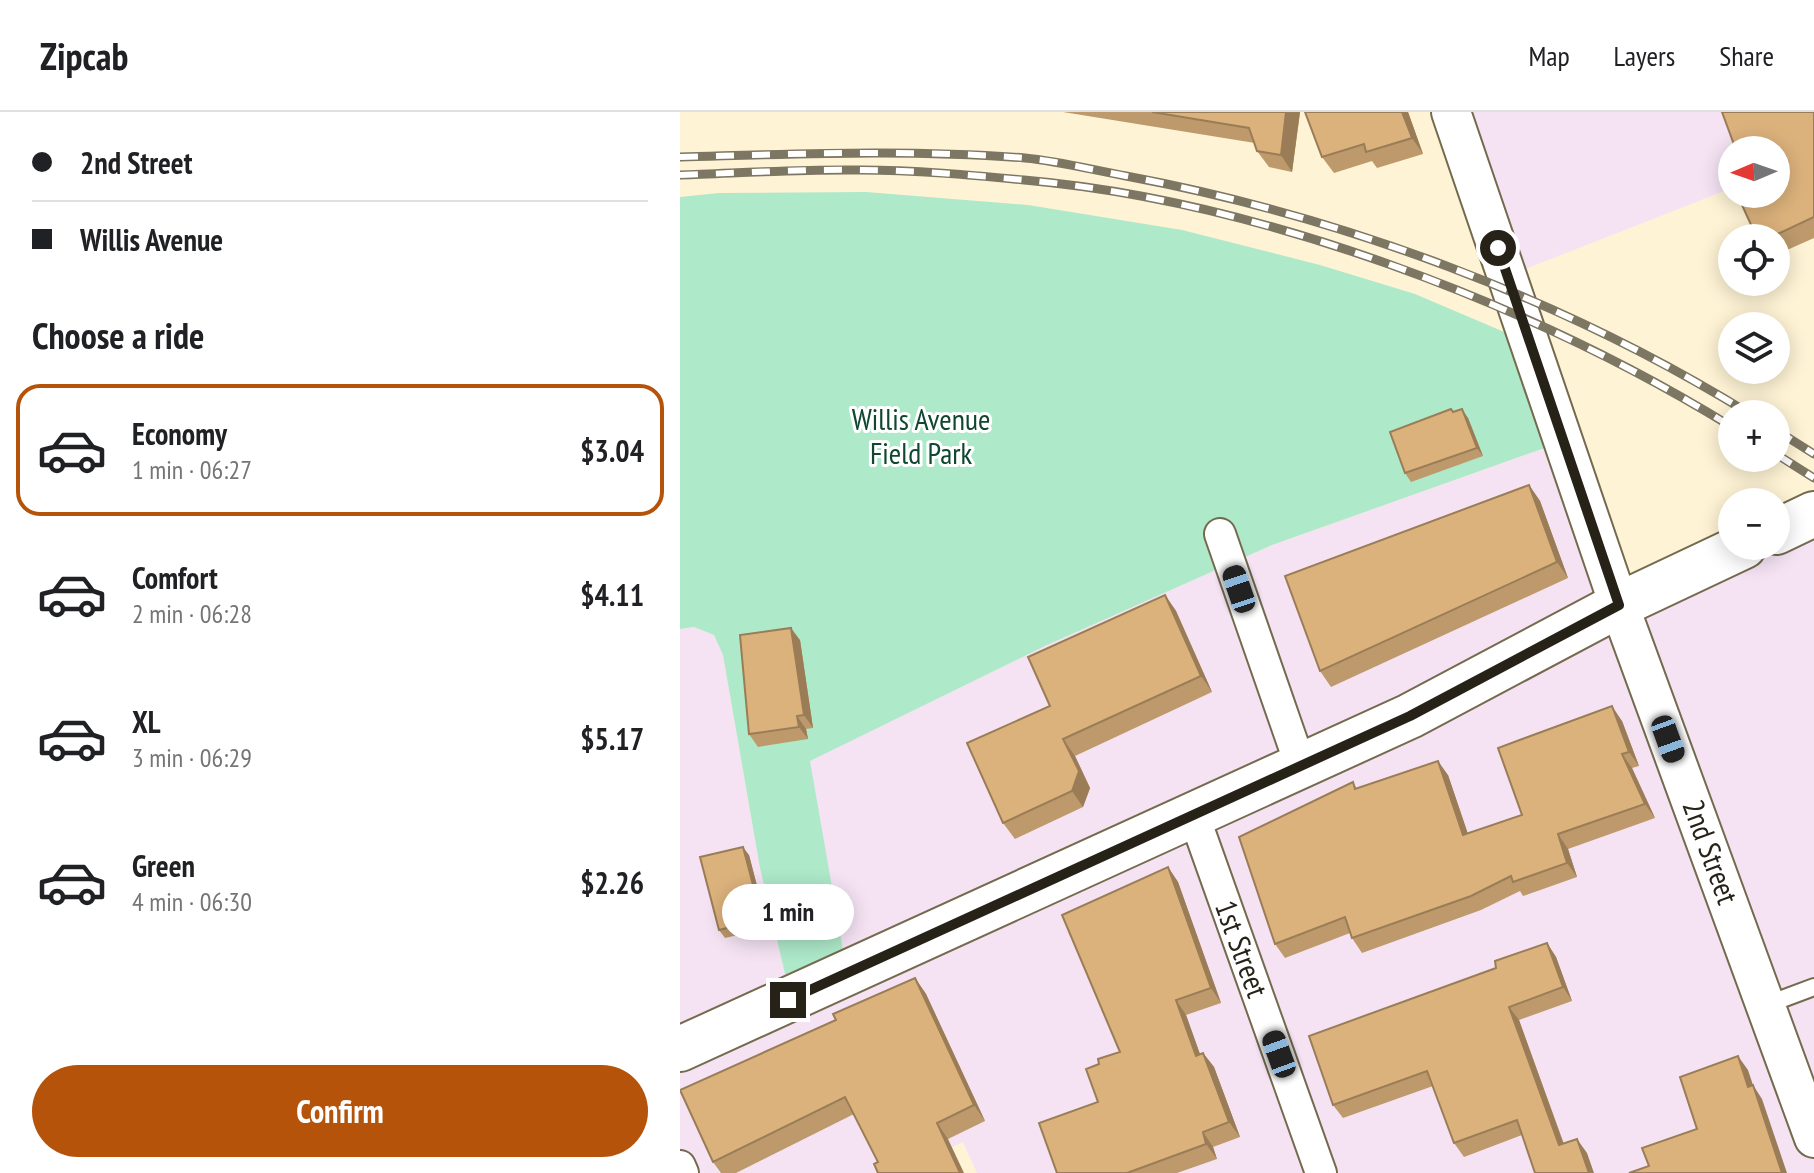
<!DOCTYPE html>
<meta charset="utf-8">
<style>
body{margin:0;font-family:"PT Sans Narrow",sans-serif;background:#f6f6f6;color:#202124;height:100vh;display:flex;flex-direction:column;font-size:30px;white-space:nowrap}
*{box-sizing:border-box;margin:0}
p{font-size:26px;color:#757577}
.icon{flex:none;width:44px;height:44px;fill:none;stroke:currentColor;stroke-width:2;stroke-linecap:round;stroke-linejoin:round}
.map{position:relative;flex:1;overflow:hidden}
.drawer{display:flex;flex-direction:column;background:#fff;width:680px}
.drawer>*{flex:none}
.banner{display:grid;align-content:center;height:176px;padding:0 32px;background:#fff}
.needle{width:52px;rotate:268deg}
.buttons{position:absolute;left:1038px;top:24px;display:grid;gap:16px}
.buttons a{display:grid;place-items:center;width:72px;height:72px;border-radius:50%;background:#fff;box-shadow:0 4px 20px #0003;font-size:40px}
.end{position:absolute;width:36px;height:36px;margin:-18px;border:10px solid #262217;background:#fff;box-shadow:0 0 0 4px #fff}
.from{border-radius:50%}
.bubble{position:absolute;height:56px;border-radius:28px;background:#fff;box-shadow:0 4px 20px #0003;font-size:26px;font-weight:600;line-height:56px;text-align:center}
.car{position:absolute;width:24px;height:48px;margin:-24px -12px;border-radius:10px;box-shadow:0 0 6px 2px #0007;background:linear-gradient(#222 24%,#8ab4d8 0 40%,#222 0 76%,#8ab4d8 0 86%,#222 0)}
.banner b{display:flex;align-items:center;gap:28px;height:76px;font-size:30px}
.banner b+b{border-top:2px solid #e0e0e0}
.banner i{width:20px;height:20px;background:#202124}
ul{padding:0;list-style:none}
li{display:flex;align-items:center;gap:24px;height:132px;margin:0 16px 12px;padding:0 16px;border:4px solid transparent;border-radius:24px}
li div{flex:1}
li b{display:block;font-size:30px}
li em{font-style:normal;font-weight:600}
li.selected{border-color:#b45309}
li>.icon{width:72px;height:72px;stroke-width:1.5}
h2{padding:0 32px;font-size:36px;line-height:96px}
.action{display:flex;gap:16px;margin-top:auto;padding:16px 32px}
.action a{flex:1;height:92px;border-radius:48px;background:#b45309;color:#fff;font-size:32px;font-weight:600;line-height:92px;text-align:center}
header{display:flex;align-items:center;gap:48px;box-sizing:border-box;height:112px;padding:0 40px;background:#fff;border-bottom:2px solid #e0e0e0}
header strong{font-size:38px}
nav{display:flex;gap:44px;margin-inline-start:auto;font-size:28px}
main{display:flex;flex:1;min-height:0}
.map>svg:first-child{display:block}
.commercial{fill:#f5e3f4}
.green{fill:#aee9ca}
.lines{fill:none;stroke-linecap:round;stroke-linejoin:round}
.service-casing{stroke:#746a4e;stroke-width:20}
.minor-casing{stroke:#746a4e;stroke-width:34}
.tertiary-casing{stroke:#746a4e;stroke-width:42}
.secondary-casing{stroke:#746a4e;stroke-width:48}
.service{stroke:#fff;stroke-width:16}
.minor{stroke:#fff;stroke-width:30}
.tertiary{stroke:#fff;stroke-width:38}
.secondary{stroke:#fff;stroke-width:44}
.rail-casing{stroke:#7d7663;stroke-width:9}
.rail{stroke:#fff;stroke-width:6;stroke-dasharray:18;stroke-linecap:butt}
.wall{fill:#bd996b}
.shaded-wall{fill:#9a7d57}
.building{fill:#dcb27c;stroke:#9a7d57;stroke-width:2}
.route{stroke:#262217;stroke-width:10}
.labels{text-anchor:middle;stroke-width:6;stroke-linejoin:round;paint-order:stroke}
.park-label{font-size:30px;fill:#104731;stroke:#fff}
.street-label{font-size:30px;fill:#262217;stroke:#fff}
</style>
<header>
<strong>Zipcab</strong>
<nav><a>Map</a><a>Layers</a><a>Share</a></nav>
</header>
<main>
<section class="drawer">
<div class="banner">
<b><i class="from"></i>2nd Street</b>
<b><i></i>Willis Avenue</b>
</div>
<h2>Choose a ride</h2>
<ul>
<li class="selected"><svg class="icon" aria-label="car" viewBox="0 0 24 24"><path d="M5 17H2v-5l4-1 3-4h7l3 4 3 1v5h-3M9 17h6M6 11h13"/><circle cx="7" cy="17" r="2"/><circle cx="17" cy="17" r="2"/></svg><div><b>Economy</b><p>1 min · 06:27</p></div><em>$3.04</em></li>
<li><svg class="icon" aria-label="car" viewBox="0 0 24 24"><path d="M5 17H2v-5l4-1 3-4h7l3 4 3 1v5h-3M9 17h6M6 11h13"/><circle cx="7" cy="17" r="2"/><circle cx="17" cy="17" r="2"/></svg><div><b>Comfort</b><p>2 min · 06:28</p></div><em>$4.11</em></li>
<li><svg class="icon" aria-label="car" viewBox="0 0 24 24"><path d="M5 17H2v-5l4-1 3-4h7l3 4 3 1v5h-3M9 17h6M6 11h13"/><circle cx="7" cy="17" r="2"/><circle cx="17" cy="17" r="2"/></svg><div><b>XL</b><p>3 min · 06:29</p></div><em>$5.17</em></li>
<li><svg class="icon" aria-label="car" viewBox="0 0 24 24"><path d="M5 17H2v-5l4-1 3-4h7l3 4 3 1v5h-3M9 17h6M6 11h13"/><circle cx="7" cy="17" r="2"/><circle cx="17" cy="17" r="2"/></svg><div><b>Green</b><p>4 min · 06:30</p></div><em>$2.26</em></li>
</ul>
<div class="action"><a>Confirm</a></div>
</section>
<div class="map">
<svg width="1134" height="1061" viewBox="0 0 1134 1061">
<rect width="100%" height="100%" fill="#fef3d4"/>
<path class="commercial" d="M771,0H1134L1096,38H1052V76L830,163Z
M887,328L939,492L1134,413V1061H297L283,1030L216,1061H0V517L14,515L34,523L43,543L80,756L111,886L167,861L129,649L365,534L592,433Z"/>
<path class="green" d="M186,80L348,93L502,118L640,153L735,182L855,233L887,328L592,433L365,534L130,649L167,861L111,887L80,756L43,543L34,523L14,515L0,517V85L39,81Z"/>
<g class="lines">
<g class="service-casing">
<path id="service" d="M1086,893L1134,875"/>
</g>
<g class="minor-casing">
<path id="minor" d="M540,422L621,655
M514,704L641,1061
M0,1054L3,1061"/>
</g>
<g class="tertiary-casing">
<path id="tertiary" d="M771,0L939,493L1134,1026"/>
</g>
<g class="secondary-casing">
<path id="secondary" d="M1096,420L1134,402
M0,937L730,604L939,493L1064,434"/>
</g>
<use href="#service" class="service"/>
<use href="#minor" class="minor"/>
<use href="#tertiary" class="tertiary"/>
<use href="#secondary" class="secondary"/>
<g class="rail-casing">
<path id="rail" d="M0,45C115,42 230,37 345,46C378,49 413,58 446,64C661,104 884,187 1070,302
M0,63C60,61 121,57 181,58C235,58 290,63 344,68C578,88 852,192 1052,315
M1096,318L1134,342
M1096,342L1134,366"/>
</g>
<use href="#rail" class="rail"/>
</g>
<path class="wall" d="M383,0H620L612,60L589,55L577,39L575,31Z
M728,0L743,42L697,56L692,49L654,61L642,45Z
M1134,0V126L1096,143V126H1077Z
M773,300L788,306L803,344L731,370L725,361Z
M849,373L860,389L888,466L651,575L640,559Z
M485,483L496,499L532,580L395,644L410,676L403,695L335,727L323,711L370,594Z
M120,528L133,616L126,617L128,627L78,635L69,622Z
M942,609L959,654L952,656L975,706L888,737L897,765L843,784L840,779L801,798L682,841L672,826L670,821L605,846L595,832L673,670L677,677L768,663L788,722L842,703Z
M69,743L88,816L45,826L39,818Z
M488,755L498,770L541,891L506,903L520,942L523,941L534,955L560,1025L533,1035L537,1047L497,1061H377L418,990L419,952L440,940Z
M867,831L876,845L892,889L839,908L884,1032L907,1041L842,1023L784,1045L774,1031L753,974L663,1006L653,993Z
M235,866L246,882L305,1009L268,1027L198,1050L174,1002L56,1061H41L33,1050L156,908Z"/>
<path class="shaded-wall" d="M606,0H620L612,60L601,43Z
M722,0H728L743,42L732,26Z
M782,297L788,306L803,344L797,336Z
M849,373L860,389L888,466L877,450Z
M485,483L496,499L532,580L521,564Z
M111,516L120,528L133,616L124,603Z
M932,594L942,609L959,654L949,640Z
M117,604L126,617L128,627L119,615Z
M383,627L395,644L410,676L403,695L392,679Z
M942,642L952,656L975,706L965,692Z
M758,649L768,663L793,737L783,723Z
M878,722L888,737L897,765L887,751Z
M63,735L69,743L88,816L82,807Z
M488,755L498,770L541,891L531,876Z
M867,831L876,845L892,889L883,875Z
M235,866L246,882L305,1009L294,993Z
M496,888L506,903L526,959L516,944Z
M829,895L839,908L889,1047L879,1033Z
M523,941L534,955L560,1025L549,1010Z
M1058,944L1068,958L1073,973L1082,987L1107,1061H1102L1068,975Z
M257,1011L268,1027L284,1061H280Z
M523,1020L533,1035L537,1047L526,1032Z
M897,1027L907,1041L914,1061H909Z"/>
<path class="building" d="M472,0H606L601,43L577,39L569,16Z
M625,0H722L732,26L686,40L684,32L642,45Z
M1042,0H1134V105L1089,126H1077L1057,82H1096V38H1056Z
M771,297L773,300L782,297L797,336L725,361L710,320Z
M849,373L877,450L640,559L605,464Z
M485,483L521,564L383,627L399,659L392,679L323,711L287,631L370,594L348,545Z
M111,516L124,603L117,604L119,615L69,622L60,523Z
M932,594L949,640L942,642L965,692L878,722L887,751L833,770L831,764L791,784L672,826L665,805L595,832L559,725L673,670L675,677L758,649L783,723L842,703L818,636Z
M63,735L82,807L39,818L20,745Z
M488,755L531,876L496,888L516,944L523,941L549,1010L523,1020L526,1032L447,1061H377L359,1011L418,990L406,957L419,952L418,947L440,940L382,803Z
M867,831L883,875L829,895L879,1033L897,1027L909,1061H855L837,1008L774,1031L747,959L653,993L629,924L816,856L815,849Z
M235,866L294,993L257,1011L280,1061H198L194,1052L198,1050L165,985L33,1050L0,978L156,908L153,902Z
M1058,944L1068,975L1073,973L1102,1061H949L969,1054L962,1036L1017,1017L1000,965Z"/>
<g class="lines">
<path class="route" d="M108,888L730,604L939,493L818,136"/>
</g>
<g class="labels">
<g class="park-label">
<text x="241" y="318">Willis Avenue<tspan x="241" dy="34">Field Park</tspan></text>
</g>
<g class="street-label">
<text transform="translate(1030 740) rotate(70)" y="10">2nd Street</text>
<text transform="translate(561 837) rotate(70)" y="10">1st Street</text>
</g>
</g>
</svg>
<div class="buttons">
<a><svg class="needle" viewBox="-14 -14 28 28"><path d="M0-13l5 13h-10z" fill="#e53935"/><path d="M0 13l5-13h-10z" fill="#757577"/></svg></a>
<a><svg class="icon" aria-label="locate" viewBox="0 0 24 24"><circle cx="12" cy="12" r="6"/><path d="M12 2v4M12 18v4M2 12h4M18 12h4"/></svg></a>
<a><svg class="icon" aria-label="layers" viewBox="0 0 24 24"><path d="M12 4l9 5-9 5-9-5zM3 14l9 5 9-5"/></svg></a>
<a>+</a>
<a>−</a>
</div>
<i class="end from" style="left:818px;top:136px"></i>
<i class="end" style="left:108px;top:888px"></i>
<div class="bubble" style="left:42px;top:772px;width:132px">1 min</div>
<i class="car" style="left:559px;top:477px;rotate:341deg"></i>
<i class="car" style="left:988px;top:627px;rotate:160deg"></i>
<i class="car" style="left:599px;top:942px;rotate:340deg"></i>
</div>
</main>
